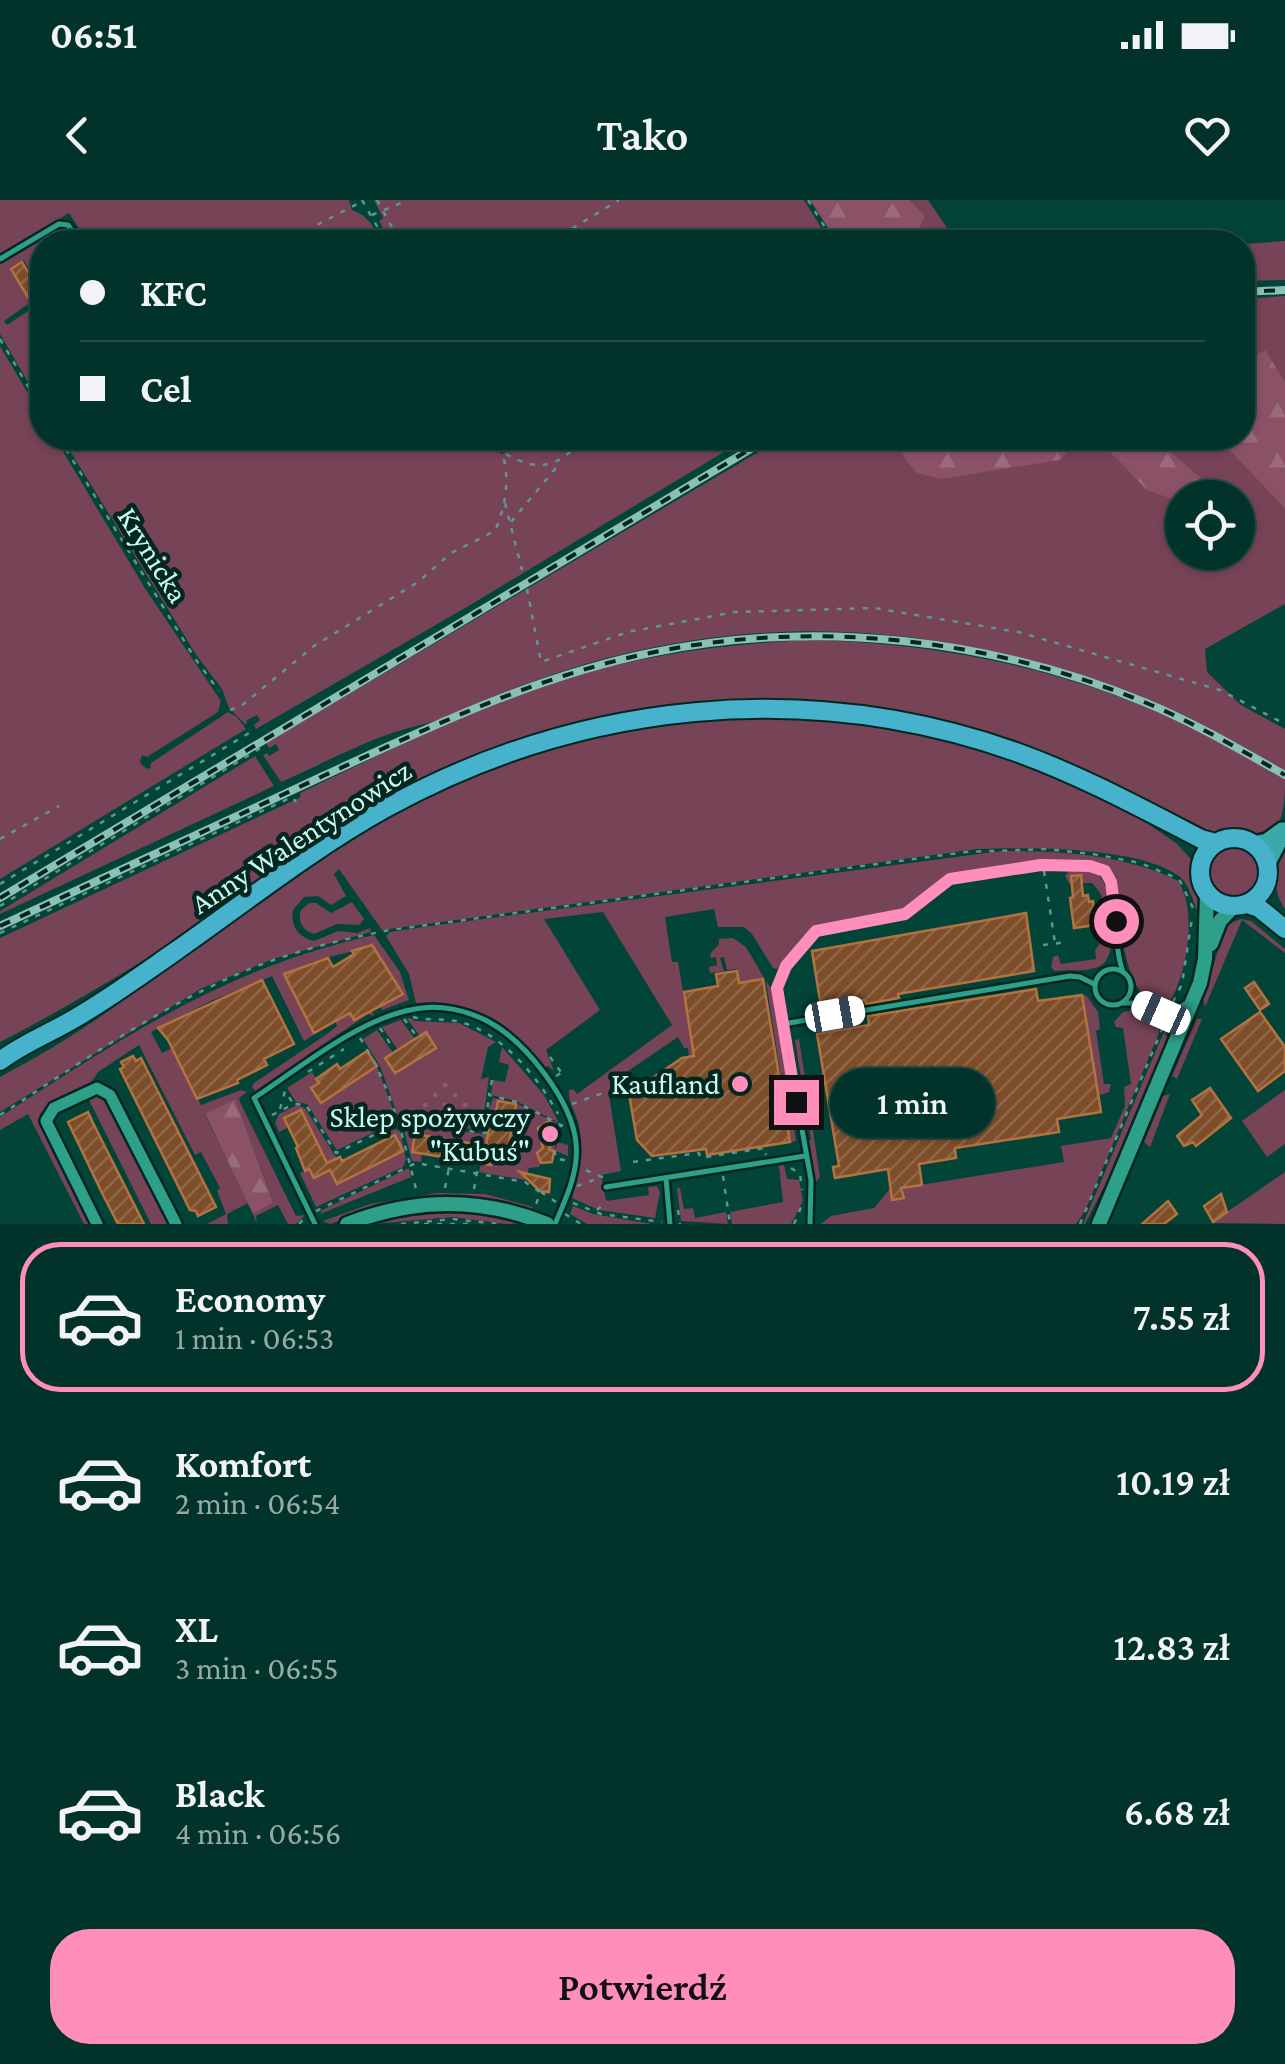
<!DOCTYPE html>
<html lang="pl">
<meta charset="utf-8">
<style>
body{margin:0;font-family:"Crimson Pro",serif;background:#103f36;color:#f1f3f6;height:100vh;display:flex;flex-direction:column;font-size:38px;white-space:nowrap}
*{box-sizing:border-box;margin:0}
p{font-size:32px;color:#96aaa8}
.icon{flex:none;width:55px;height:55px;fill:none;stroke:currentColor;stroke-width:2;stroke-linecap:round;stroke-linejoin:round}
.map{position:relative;height:1024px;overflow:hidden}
.sheet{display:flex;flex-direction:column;background:#02332a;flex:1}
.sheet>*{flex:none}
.banner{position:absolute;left:30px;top:30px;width:1225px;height:220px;border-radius:40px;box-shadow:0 2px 8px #0004,0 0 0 2px #234e47;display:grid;align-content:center;height:220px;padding:0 50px;background:#02332a}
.tools{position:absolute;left:1165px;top:280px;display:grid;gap:20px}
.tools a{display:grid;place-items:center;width:90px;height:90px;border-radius:50%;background:#02332a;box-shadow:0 2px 8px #0004,0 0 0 2px #234e47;font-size:50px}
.end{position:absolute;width:45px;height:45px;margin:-22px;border:12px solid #ff8eba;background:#111;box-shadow:0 0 0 5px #111}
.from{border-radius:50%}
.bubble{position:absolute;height:70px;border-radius:35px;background:#02332a;box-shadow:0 2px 8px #0004,0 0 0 2px #234e47;font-size:32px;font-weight:600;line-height:70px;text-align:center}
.car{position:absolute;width:30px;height:60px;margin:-30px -15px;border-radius:12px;box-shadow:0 0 8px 2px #0007;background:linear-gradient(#fff 24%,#345 0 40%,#fff 0 76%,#345 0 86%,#fff 0)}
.banner b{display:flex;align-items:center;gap:35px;height:95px;font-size:38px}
.banner b+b{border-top:2px solid #234e47}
.banner i{width:25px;height:25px;background:#f1f3f6}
ul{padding:18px 0 0;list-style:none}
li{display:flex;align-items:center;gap:30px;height:150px;margin:0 20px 15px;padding:0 30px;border:5px solid transparent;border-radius:40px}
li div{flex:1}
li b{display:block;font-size:38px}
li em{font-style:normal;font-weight:600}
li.on{border-color:#ff8eba}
li>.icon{width:90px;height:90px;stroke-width:1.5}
.primary-button{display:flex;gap:20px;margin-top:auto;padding:20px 50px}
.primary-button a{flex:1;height:115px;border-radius:40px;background:#ff8eba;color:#111;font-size:40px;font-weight:600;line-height:115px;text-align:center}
.status{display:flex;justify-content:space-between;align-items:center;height:70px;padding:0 50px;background:#02332a;direction:ltr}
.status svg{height:28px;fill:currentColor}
header{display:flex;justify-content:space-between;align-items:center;height:130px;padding:0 50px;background:#02332a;font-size:45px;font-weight:600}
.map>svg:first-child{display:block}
.green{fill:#774357;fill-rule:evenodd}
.forest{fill:url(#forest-firs)}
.park{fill:url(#park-dots)}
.building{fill:url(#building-hatch);stroke:#b37240;stroke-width:2.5}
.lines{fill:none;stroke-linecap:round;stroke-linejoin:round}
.service-casing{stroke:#032720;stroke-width:10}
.minor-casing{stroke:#032720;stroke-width:16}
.tertiary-casing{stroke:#032720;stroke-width:19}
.secondary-casing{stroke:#032720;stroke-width:20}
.primary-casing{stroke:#032720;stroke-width:22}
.path{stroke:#5e978b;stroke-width:2.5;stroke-dasharray:5 8;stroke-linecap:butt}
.service{stroke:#2e9f88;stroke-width:5}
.minor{stroke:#2e9f88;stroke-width:11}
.tertiary{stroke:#2e9f88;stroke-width:14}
.secondary{stroke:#3aa9aa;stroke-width:15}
.primary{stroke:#46b2cc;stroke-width:18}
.rail-casing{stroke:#8bc1b4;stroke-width:8}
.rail{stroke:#032720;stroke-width:4;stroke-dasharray:11;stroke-linecap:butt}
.route{stroke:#ff8eba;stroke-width:12}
.poi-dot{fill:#ff8eba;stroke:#032720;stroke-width:4}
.labels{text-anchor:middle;stroke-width:9;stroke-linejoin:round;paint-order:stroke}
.street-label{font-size:30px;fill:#cafaed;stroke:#032720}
.poi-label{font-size:30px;fill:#cafaed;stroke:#032720;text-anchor:end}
</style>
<div class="status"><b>06:51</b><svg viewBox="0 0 49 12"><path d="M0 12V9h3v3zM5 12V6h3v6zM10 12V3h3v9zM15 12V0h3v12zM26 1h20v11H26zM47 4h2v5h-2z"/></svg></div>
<header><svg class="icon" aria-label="back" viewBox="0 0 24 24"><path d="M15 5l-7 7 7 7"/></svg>Tako<svg class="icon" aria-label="heart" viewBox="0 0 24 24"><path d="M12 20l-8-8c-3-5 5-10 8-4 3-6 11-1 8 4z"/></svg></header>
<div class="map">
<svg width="1285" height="1024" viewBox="0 0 1285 1024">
<defs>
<pattern id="forest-firs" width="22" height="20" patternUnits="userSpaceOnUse" patternTransform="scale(2.5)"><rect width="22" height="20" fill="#8b5167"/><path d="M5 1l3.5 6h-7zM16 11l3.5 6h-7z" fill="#9a6b7d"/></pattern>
<pattern id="park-dots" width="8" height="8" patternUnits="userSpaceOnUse" patternTransform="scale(2.5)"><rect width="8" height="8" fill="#774357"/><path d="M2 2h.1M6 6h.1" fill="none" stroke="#895f6f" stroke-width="1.8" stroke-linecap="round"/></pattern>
<pattern id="building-hatch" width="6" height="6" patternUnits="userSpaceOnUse" patternTransform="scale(2.5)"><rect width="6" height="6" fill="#7e4e2a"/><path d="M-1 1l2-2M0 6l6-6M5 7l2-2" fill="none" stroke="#8f6849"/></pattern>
</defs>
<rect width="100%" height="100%" fill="#024438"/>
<path class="green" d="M0,0H349L352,10C369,16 374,28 382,42H88L69,13L0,54Z
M374,0H804L830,42H568L566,39L559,42H391L379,21L383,18Z
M910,0H928L957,42H913L924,16Z
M54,32L62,33L72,42H42V95L24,60L10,68L31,102L4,121L7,125L34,107L42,121V206L0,134V63Z
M1285,41V80L1243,81V44Z
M1285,96V404L1205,449L1207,472L1241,505L1285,529V572C1077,449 854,396 615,456C571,467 527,483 485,500C471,505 458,513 444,518C427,524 409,527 392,533C354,546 318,566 281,582L263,555L267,553L269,556L279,550L276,544L269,548L266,543L782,238H1242L1243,99ZM1182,298H1238V352H1182Z
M0,146L42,217V238H55L146,390L221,501L218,512L147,557L142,555L140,562L144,567L150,569L151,563L228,512L237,517L246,529L0,679Z
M62,238H491L501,254L507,251L500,238H747L472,404L256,529L254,525L260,520L257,515L247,520L246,525L229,508L222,489L197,456Z
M804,440C927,442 1042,464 1156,511C1200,530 1243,555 1285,579C1285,599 1285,637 1258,638C1239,639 1239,627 1212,637C1132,599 1048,549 963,527C770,477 549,498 378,604C329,635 282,670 234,702C159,752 80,801 0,842V738L301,597L300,593C385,553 470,508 561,480C640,455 721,445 804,440Z
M742,516L874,523L965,543L1047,571L1132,613L1176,643L1191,659L1204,714L1197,711C1193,700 1189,684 1179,676C1138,646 1027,647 977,649L382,730L339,669L334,674L346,696L331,705L318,696L304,697L293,710C290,726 299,738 314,741L338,731L357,733L370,728L371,732L273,759L202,788L0,912V877C129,810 234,711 356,634C443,578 543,543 644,525C676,520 710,519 742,516Z
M255,556L274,586L0,714V711Z
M1206 672a27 27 0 1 1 54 0a27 27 0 1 1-54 0Z
M1285,646V709C1272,691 1274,668 1285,646Z
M1001,651C1060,651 1125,654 1178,681C1198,711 1187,774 1169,804C1120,811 1121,710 1115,679L1110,670L1096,661H1040L960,673L935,685L901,709L814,725L777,769L773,768L752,734L744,727H718L714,709L665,717L672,762H678L694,856L689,857L688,848H684L678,837L612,882L616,892L609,895L621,971L601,975L606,1001L649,995L648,987L657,986L660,992L655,1018L599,1010L572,998C580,973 585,949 578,922C575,911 568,902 569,890L573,889L577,894L672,825L603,712L544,719L600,810L546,850L554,871L548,866L545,868C509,828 474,798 416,803L409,774L386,736L390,732L438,725Z
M1069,671L1096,672C1112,684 1120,749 1103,764C1092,773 1068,769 1055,771L1051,767L1053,757L1058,755L1061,764L1096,759L1095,750L1107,734L1101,694L1092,683H1069L1065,676Z
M352,702L364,719L359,725L337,724L314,734C303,731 297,721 301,710L309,703H316L331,713Z
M1241,719L1251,721L1285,749V753L1242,720L1205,807L1203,798L1226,725Z
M374,735L400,772L409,800L382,810L381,807L402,793L373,746L318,760L353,819L371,809L374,816L368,814L306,856L307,860L256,892L252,887L254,883L327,834L337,826L335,821L343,816L315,761L284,774L314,833L323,829L304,841L272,776L211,801L151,832L162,853L172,848L201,905L241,890L247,892L239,898L241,904L296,1016L305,1015L296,1024H288L278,1005L256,1016L257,1024L253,1014L273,1001L235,900L205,915L248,1003L227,1014L228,1024H207L226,1014L217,991L220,988L201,952L195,955L139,845L98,872L90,884L48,906L40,914L41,923L93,1024H84L28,914L0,930V917C125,836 226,768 374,735Z
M733,738L746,747L764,778L739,782L737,769L727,770L724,757L720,758L724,771L710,773L709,767L717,765L716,757L711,758L710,754L719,744V739Z
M766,781L773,791L796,941L791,942Z
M1082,795H1086L1098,812L1100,829L1096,831L1104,884H1111L1109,892L1098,896Z
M1132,810L1158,820L1159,833L1085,1011L1076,1024H821L831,1016L874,1008L889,990L1064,962L1061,946L1111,938L1125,906L1124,887L1131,884L1123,828L1116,827L1114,822L1123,812Z
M410,818L415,821L459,823L496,842L488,847L481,879L489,877L482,928L479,930L399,919L380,866L363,839L377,830L393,853L386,858L395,873L436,847L427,833L420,836L407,819Z
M1197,819H1202L1177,879L1172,876Z
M401,820L415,839L398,850L382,827Z
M1165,829L1168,842L1140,916L1085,1024H1083Z
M799,839L820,977L817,981L813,979L809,941L811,940L795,840Z
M502,847L544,895L559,923L516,901L491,895L493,880L505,882L509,865L499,862Z
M377,866L397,921L337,950L307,904L296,902L287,888L312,872L319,883L311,888Z
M1285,890V944L1267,957L1242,921Z
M96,894L106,898L170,1024H151L88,898Z
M1170,894L1150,947L1144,942L1163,896Z
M493,898L515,903L557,923V929L549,922L541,939L554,940L556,950L557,942L568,945V956L544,946L537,953L541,963L539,967L529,968L525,980L479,972L481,963L491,964L494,947L509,948L516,905L498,901L496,912L488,911Z
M297,905L305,908L339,962L329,967L301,910L289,927L279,932L275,923L279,914Z
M412,925L492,935L490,946L416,934L412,952L422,954L421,962L412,961L404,931Z
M392,928L400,931L406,959L403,967L316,1007L300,973L309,969L314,978L330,970L338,983L402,952L395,935L385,939L382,933Z
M784,965L787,979L799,980L803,1001L791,1024H732L730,1012L783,1002L779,966Z
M409,968L411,977L320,1014L322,1010Z
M1285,972V1024L1211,1023Z
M677,988H680L684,1009L693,1008L695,1018L726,1012L728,1024L681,1021Z
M438,993L485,994L533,1007L531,1012C452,992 407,994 330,1024L323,1021L370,1004Z
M573,1006L593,1014L652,1024H587L570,1014Z
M439,1010L489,1013L526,1023L506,1024L453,1017L372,1024L399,1014Z"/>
<path class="forest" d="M810,0H910L925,16L913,42H837Z
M1265,150L1285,182V308L1218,238H1242L1243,162Z
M895,238H1069C1070,249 1068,254 1059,260L941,279L917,273L905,259Z
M1097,238H1154L1223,297L1182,298V352H1238V310L1256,327C1252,353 1209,391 1185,361C1171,344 1176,320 1172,299L1147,290Z
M235,899L273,1002L253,1014L205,914Z"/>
<path class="park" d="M453,879L471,902L470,918L420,913L418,892Z"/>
<path class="building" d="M22,62L42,95V121L11,69Z
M1081,675L1083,696L1088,695L1089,702L1093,701L1096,725L1074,728L1070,698L1073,697L1071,676Z
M1026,713L1034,771L898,794L899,798L866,804L865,800L821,807L812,751Z
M372,745L403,794L354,820L350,813L314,833L284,774L328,758L333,767L354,754L352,751Z
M737,771L739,783L763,779L790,942L707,955L706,949L652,956L637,940L629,894L682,858L694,856L684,792L718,786L716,774Z
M262,780L294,844L264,859L267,865L237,880L238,883L197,899L168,840L158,828Z
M1254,782L1269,804L1260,810L1245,788Z
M1036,789L1038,801L1082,795L1101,912L1057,919L1059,932L955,948L956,958L919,964L922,985L901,988L904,998L892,1000L888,969L835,978L833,967L839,966L817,834L869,825L868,816Z
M1260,812L1285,847V871L1258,891L1221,839Z
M426,832L436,848L395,873L385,858Z
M367,851L377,866L321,903L311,888L319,883L316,879L337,864L340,869Z
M133,856L136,861L141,858L216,1007L198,1016L196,1011L190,1010L120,869L124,867L121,862Z
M1210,888L1231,918L1196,946L1193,942L1184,946L1177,936L1202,915L1192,900Z
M498,901L516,904L508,949L486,945L492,911L496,912Z
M301,910L327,963L340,957L342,961L395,935L403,951L337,984L330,970L314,978L309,969L305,971L296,948L298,947L284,918Z
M88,912L94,925L144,1024H118L102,993L68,922Z
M549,921L557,929L549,949L554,951L552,962L541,963L537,953L543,948L538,928Z
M415,934L494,947L491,965L412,952Z
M520,972L550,979L549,992L540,991Z
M1221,994L1227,1012L1213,1022L1204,1006Z
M1168,1001L1177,1014L1164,1024H1142Z"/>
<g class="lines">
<g class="service-casing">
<path id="service" d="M0,59L59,24L68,25L80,42
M1095 787a18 18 0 1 1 36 0a18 18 0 1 1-36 0Z
M1123,803H1135L1166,815L1175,831
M1166,815L1185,804
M783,824L1070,776L1080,777L1094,784
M666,978L670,1024
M606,987L805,956
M315,1024L254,898C301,867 360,818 415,809C439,804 467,810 489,822C526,842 572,901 576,943C579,972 566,998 555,1024
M810,1024L811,980L777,788L786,766L816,731L905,714L950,679L1041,665L1090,666L1105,671C1122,702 1111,739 1123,772"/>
</g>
<g class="minor-casing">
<path id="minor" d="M97,1024L46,921L54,908L97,888L110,895L176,1024"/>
</g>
<g class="tertiary-casing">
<path id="tertiary" d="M1211,744L1220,721L1233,707
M347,1024C413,998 481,997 547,1024
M1099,1024L1200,783L1205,759L1207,694"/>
</g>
<g class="secondary-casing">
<path id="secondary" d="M1254,644L1267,641L1282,630
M1267,665L1285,630"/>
</g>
<g class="primary-casing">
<path id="primary" d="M1200 672a34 34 0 1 1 68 0a34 34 0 1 1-68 0Z
M1247,704L1259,708L1285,729
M0,861C22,844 48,834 72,820C107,800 140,776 173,753C243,704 312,649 386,608C580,501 806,478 1016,552C1080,575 1141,608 1201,639L1215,643"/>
</g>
<path class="path" d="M362,0L386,42
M377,0L400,42
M808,0L834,42
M372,15L408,0
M298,42L317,25L363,1
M550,42L619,0
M0,139L42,210
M59,238L194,457L219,491
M506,254C542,275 560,264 585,238
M505,303L522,370
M511,322L560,263
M527,389L541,462L628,432L735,412L874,408L1018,432L1220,490L1285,524
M230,510L241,506L314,446L418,382L451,353L495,331C508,301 512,266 495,238
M0,639L59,606
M1044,671L1055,743
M0,684L249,533L247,526
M0,706L259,549L263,554
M0,733L292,597L296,602
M1043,745L1067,742
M1173,802L1182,784L1192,718
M413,817C426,821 445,818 460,822C502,833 538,877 558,914
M404,819L415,834
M380,828L393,848
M360,838C390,884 403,936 416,989
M550,857L561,872
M308,872L344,849
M556,876L566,870
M492,880L489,895L516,902L563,926
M572,904L603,893L609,894
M280,909L285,891L293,903
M0,915C82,862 164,803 255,767C298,750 344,739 390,730L966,652L1045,649L1093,654L1140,663L1179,679L1194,710
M272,915L294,904L306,905L336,953L399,923L488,933
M560,925L555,940V958L568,961
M484,933L489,897
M633,962L699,953L700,958L765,948L766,955
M791,968L800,974L802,990
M723,976L730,1024
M577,986L602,977L583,969
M445,988L450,963
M474,989L478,967
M541,992L556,1002
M573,1003L601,1014L662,1022
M597,1010L607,1001
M678,1010L680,1024
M316,1011L416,963L525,982L540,992L535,1008
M565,1014L581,1024
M299,1024L305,1018
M401,1024L453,1019L498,1024
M424,1024H476
M794,1024L801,1007
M1080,1024L1163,827"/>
<use href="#service" class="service"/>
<use href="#minor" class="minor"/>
<use href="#tertiary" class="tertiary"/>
<use href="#secondary" class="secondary"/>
<use href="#primary" class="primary"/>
<g class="rail-casing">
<path id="rail" d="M1242,92L1285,90
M0,698L769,238
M0,726C108,676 215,626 323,576C430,527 538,475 655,452C818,419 991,439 1144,502C1193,522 1239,549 1285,575"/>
</g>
<use href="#rail" class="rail"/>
</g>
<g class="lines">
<path class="route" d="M796,902L777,788L786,766L816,731L905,714L950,679L1041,665L1090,666L1105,671L1111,682L1116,721"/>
</g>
<g class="poi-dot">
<circle cx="740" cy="884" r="10"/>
<circle cx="550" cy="934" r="10"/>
</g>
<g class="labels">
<g class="street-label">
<text transform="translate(153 355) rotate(58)" y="10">Krynicka</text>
<text transform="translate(301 637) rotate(-33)" y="10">Anny Walentynowicz</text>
</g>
<g class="poi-label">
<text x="720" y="894">Kaufland</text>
<text x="530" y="927">Sklep spożywczy<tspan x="530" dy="34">"Kubuś"</tspan></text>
</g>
</g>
</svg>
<div class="tools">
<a><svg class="icon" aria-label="locate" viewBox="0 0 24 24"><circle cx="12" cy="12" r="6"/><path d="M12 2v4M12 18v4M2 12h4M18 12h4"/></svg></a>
</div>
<i class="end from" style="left:1116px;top:721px"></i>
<i class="end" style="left:796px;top:902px"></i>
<div class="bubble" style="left:830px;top:868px;width:165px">1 min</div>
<i class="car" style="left:1161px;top:813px;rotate:294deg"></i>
<i class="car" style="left:835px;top:814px;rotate:80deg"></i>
<div class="banner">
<b><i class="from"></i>KFC</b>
<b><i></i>Cel</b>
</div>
</div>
<section class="sheet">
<ul>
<li class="on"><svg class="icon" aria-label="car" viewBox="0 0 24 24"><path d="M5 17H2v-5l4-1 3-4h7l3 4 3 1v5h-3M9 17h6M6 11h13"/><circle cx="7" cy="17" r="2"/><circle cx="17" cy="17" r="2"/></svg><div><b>Economy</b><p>1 min · 06:53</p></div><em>7.55 zł</em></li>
<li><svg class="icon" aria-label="car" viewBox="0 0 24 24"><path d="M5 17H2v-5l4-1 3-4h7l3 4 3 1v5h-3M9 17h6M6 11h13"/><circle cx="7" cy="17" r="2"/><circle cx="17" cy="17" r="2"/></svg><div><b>Komfort</b><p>2 min · 06:54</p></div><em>10.19 zł</em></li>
<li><svg class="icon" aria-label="car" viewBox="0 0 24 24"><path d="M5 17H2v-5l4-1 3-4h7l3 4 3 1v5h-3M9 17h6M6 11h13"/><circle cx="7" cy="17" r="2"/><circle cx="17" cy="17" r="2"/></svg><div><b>XL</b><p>3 min · 06:55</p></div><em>12.83 zł</em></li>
<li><svg class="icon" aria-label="car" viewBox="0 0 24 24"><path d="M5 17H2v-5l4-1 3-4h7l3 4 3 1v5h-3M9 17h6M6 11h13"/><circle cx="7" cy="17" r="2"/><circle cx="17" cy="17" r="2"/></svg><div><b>Black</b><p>4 min · 06:56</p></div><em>6.68 zł</em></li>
</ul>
<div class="primary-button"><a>Potwierdź</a></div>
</section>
